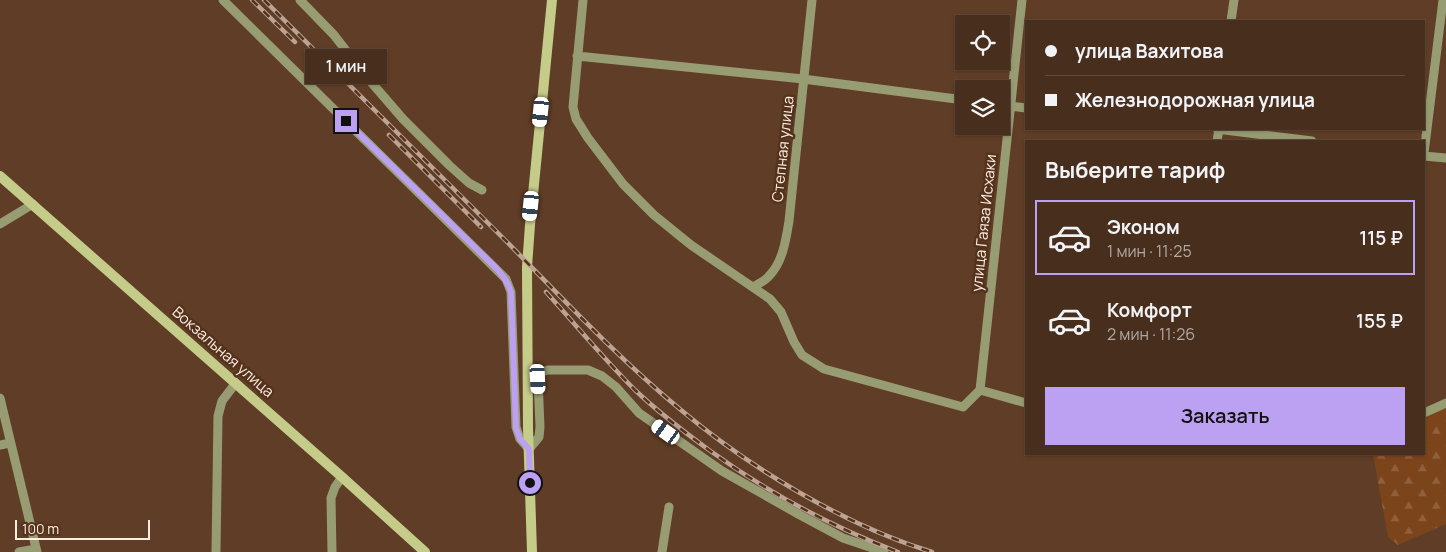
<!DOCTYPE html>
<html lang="ru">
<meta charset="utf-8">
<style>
body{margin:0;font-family:Manrope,sans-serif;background:#4f3625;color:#f1f3f6;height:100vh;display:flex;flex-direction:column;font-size:19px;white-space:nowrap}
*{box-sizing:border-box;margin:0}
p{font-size:16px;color:#b1a8a3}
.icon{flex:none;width:28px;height:28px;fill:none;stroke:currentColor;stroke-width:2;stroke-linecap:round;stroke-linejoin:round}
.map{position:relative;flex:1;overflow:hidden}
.side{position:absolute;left:1025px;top:140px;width:400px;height:315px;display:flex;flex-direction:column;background:#482e1c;border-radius:0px;box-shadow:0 1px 4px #0004,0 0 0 1px #604a3b}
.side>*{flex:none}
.banner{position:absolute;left:1025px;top:20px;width:400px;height:110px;border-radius:0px;box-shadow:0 1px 4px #0004,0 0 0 1px #604a3b;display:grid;align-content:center;height:110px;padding:0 20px;background:#482e1c}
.controls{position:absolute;left:955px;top:15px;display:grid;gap:10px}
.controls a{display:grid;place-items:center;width:55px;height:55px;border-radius:0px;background:#482e1c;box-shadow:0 1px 4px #0004,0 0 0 1px #604a3b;font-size:25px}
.scale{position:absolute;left:15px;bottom:12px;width:135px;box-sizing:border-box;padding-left:5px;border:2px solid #ffede3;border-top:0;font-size:14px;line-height:18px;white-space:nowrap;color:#ffede3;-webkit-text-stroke:4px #54331c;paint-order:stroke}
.end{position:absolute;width:22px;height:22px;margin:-11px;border:6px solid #bca0f2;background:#111;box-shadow:0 0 0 2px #111}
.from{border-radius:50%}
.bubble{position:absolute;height:35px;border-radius:0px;background:#482e1c;box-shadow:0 1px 4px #0004,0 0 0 1px #604a3b;font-size:16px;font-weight:600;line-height:35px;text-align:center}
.car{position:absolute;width:15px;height:30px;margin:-15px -8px;border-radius:6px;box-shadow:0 0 4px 1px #0007;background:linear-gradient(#fff 24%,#345 0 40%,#fff 0 76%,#345 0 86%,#fff 0)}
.banner b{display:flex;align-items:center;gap:18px;height:48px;font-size:19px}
.banner b+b{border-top:1px solid #604a3b}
.banner i{width:12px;height:12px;background:#f1f3f6}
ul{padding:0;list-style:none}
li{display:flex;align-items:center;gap:15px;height:75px;margin:0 10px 8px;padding:0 10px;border:2px solid transparent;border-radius:0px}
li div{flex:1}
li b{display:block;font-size:19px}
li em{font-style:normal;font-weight:600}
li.current{border-color:#bca0f2}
li>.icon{width:45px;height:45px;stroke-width:1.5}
h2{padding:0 20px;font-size:22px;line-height:60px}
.primary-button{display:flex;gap:10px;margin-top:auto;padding:10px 20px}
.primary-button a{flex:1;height:58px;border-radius:0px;background:#bca0f2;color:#111;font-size:20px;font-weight:600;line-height:58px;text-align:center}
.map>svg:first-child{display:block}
.forest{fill:url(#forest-firs)}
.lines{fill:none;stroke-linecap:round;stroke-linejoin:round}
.street{stroke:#979c73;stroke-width:9}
.secondary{stroke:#c5cc89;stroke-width:10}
.rail-casing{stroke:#bca394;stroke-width:4.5}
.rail{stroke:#54331c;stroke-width:2.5;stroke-dasharray:8;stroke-linecap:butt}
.route{stroke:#bca0f2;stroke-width:6}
.labels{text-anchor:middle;stroke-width:5;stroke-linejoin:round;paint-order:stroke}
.street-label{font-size:15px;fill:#ffede3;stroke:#54331c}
</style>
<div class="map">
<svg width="1446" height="552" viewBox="0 0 1446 552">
<defs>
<pattern id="forest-firs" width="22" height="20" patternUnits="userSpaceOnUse" patternTransform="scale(1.25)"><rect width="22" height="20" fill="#7c441b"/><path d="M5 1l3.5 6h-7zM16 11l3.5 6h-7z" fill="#905f3c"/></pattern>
</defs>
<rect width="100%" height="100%" fill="#603d26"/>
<path class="forest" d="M1446,408V524L1398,545L1388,537L1373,454H1424V418Z"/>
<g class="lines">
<path class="street" d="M223,0L506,279L511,292L516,427L520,439L529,449L539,437L540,427L538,379L541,372L548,370H588L602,376L616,387L639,413L722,471L800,515L843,538L884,552
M300,0L334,35L365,75L403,119L450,166L469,183L482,190
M583,0L573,107L576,119L588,138L623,184L654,215L691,245L770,299L781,312L794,342L802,355L824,369L963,407L980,390L1026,403
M1231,21L1234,0
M577,56L803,79L964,100
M1001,105L1026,108
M1217,129L1312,141
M1217,141L1219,129
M1424,153L1443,0
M1424,156L1446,158
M0,224L33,204
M753,287C758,284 765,281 769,276C783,262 786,239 789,221L812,0
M980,390L1022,0
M0,398L37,552
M1424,413L1446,403
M0,445L10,443
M19,552L36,549
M216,552L218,416L222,401L235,384
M332,552L331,498L335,487L342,477
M662,552L669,507"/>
<path class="secondary" d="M0,176L342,477L425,552
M532,552L528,428L527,267L530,225L552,0"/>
<g class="rail-casing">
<path id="rail" d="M252,0L295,42
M264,0C344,80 424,159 504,239C561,297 618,358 681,410C750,468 846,526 932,552
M389,135L481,227
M546,292C576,325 604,359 635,390C658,412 683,431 709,450C767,492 830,526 898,552"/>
</g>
<use href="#rail" class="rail"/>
</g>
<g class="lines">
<path class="route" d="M346,121L496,268C503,276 508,282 511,292L516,428L520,439L529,449L530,483"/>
</g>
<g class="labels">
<g class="street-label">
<text transform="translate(783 149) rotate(-84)" y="5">Степная улица</text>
<text transform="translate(984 223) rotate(-84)" y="5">улица Гаяза Исхаки</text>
<text transform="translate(223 352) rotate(41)" y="5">Вокзальная улица</text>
</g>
</g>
</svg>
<div class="controls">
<a><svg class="icon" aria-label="locate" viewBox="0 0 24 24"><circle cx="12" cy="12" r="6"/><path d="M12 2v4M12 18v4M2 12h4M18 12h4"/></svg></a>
<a><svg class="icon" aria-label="layers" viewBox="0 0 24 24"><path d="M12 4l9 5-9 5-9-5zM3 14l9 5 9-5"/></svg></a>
</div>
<div class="scale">100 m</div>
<i class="end from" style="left:530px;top:483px"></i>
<i class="end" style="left:346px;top:121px"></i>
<div class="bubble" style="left:305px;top:49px;width:82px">1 мин</div>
<i class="car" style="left:541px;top:112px;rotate:186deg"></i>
<i class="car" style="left:531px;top:206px;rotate:186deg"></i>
<i class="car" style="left:538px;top:379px;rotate:177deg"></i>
<i class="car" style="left:666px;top:432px;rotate:305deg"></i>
<div class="banner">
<b><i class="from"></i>улица Вахитова</b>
<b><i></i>Железнодорожная улица</b>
</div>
<section class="side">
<h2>Выберите тариф</h2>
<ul>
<li class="current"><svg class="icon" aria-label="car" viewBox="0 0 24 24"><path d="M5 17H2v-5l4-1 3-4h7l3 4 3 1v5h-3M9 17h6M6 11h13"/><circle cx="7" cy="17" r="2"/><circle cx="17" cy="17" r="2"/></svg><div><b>Эконом</b><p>1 мин · 11:25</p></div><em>115 ₽</em></li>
<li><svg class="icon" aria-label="car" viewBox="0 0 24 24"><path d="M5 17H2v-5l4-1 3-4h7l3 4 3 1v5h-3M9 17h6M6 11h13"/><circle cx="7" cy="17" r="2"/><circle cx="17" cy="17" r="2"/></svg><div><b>Комфорт</b><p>2 мин · 11:26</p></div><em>155 ₽</em></li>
</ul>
<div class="primary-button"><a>Заказать</a></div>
</section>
</div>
